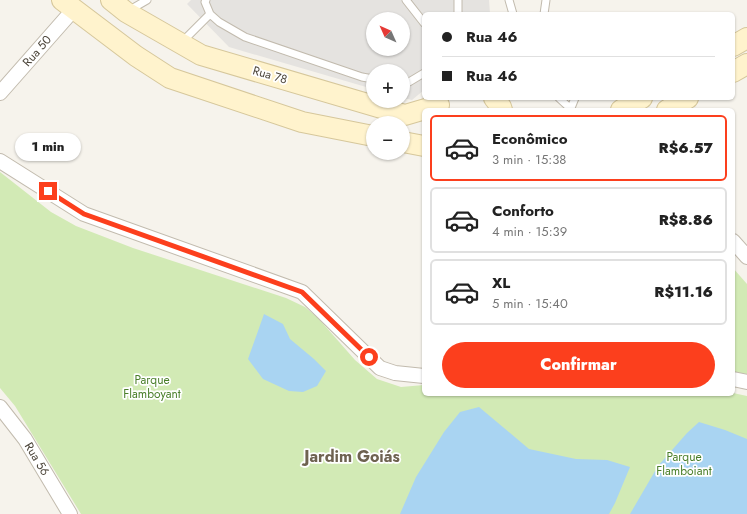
<!DOCTYPE html>
<html lang="pt">
<meta charset="utf-8">
<style>
body{margin:0;font-family:Jost,sans-serif;background:#f6f6f6;color:#222;height:100vh;display:flex;flex-direction:column;font-size:15px;white-space:nowrap}
*{box-sizing:border-box;margin:0}
p{font-size:13px;color:#767676}
.icon{flex:none;width:22px;height:22px;fill:none;stroke:currentColor;stroke-width:2;stroke-linecap:round;stroke-linejoin:round}
.map{position:relative;flex:1;overflow:hidden}
.side{position:absolute;left:422px;top:108px;width:313px;height:288px;display:flex;flex-direction:column;background:#fff;border-radius:6px;box-shadow:0 1px 3px #0004}
.side>*{flex:none}
.top-card{position:absolute;left:422px;top:12px;width:313px;height:88px;border-radius:6px;box-shadow:0 1px 3px #0004;display:grid;align-content:center;height:88px;padding:0 20px;background:#fff}
.needle{width:26px;rotate:315deg}
.controls{position:absolute;left:366px;top:12px;display:grid;gap:8px}
.controls a{display:grid;place-items:center;width:44px;height:44px;border-radius:50%;background:#fff;box-shadow:0 1px 3px #0004;font-size:20px}
.end{position:absolute;width:18px;height:18px;margin:-9px;border:5px solid #fc3f1d;background:#fff;box-shadow:0 0 0 2px #fff}
.from{border-radius:50%}
.bubble{position:absolute;height:28px;border-radius:14px;background:#fff;box-shadow:0 1px 3px #0004;font-size:13px;font-weight:800;line-height:28px;text-align:center}
.top-card b{display:flex;align-items:center;gap:14px;height:38px;font-size:15px}
.top-card b+b{border-top:1px solid #e0e0e0}
.top-card i{width:10px;height:10px;background:#222}
ul{padding:7px 0 0;list-style:none}
li{display:flex;align-items:center;gap:12px;height:66px;margin:0 8px 6px;padding:0 12px;border:2px solid #e0e0e0;border-radius:6px}
li div{flex:1}
li b{display:block;font-size:15px}
li em{font-style:normal;font-weight:800}
li.on{border-color:#fc3f1d}
li>.icon{width:36px;height:36px;stroke-width:1.5}
.action{display:flex;gap:8px;margin-top:auto;padding:8px 20px}
.action a{flex:1;height:46px;border-radius:24px;background:#fc3f1d;color:#fff;font-size:16px;font-weight:800;line-height:46px;text-align:center}
.map>svg:first-child{display:block}
.green{fill:#d2eab5}
.parking{fill:#e5e3e0;fill-rule:evenodd}
.water{fill:#a9d4f2}
.lines{fill:none;stroke-linecap:round;stroke-linejoin:round}
.lane-casing{stroke:#c2bbae;stroke-width:9}
.street-casing{stroke:#c2bbae;stroke-width:16}
.secondary-casing{stroke:#d6c79b;stroke-width:22}
.lane{stroke:#fff;stroke-width:7}
.street{stroke:#fff;stroke-width:14}
.secondary{stroke:#fff3cd;stroke-width:20}
.route{stroke:#fc3f1d;stroke-width:5}
.labels{text-anchor:middle;stroke-width:3.5;stroke-linejoin:round;paint-order:stroke}
.street-label{font-size:12px;fill:#4b4439;stroke:#fff}
.park-label{font-size:12px;fill:#4a7f2a;stroke:#fff}
.district-label{font-size:16px;font-weight:bold;fill:#6e6250;stroke:#fff}
</style>
<div class="map">
<svg width="747" height="514" viewBox="0 0 747 514">
<rect width="100%" height="100%" fill="#f6f3ec"/>
<path class="green" d="M0,172L51,212L76,226L133,248L286,298L305,307L318,318L355,360L377,379L401,387L424,385V394L733,393L747,396V514H81L15,406L0,388Z
M733,268L747,284V374L733,372Z"/>
<path class="parking" d="M191,0H489L490,14H424V90L412,100L403,98V71H373V89L229,47L187,4ZM373,19H403V49H373Z"/>
<path class="water" d="M264,314L283,324L290,339L314,359L326,371L317,386L303,392L289,391L263,379L248,359Z
M479,407L529,449L576,459L607,460L630,467L615,503L609,514H400L416,477L444,432L460,412Z
M699,422L725,430L747,439V514H630L658,466L687,433Z"/>
<g class="lines">
<g class="lane-casing">
<path id="lane" d="M206,0L205,2L210,14L219,22L245,37L362,77L373,79
M406,0L424,23
M458,0V14
M509,0L513,14
M128,11L147,0
M544,14L546,0
M182,42L210,14
M403,82H409L424,73
M559,98L572,110
M571,108L575,98"/>
</g>
<g class="street-casing">
<path id="street" d="M0,93L74,9
M0,161L84,214L302,292L380,368L395,373L424,376
M733,241L747,257
M733,379L747,382
M0,407L25,439L70,514"/>
</g>
<g class="secondary-casing">
<path id="secondary" d="M62,0L136,56L170,78L302,122L373,136
M111,0L126,12L201,55L405,115L439,105
M733,46L747,38
M733,72L747,64
M494,98L501,107L502,110
M621,110L642,98
M667,110L688,98
M403,142L424,146"/>
</g>
<use href="#lane" class="lane"/>
<use href="#street" class="street"/>
<use href="#secondary" class="secondary"/>
</g>
<g class="lines">
<path class="route" d="M48,191L84,214L302,292L369,357"/>
</g>
<g class="labels">
<g class="street-label">
<text transform="translate(37 51) rotate(-49)" y="4">Rua 50</text>
<text transform="translate(270 75) rotate(16)" y="4">Rua 78</text>
<text transform="translate(37 459) rotate(59)" y="4">Rua 56</text>
</g>
<g class="park-label">
<text x="152" y="384">Parque<tspan x="152" dy="14">Flamboyant</tspan></text>
<text x="684" y="461">Parque<tspan x="684" dy="14">Flamboiant</tspan></text>
</g>
<g class="district-label">
<text x="352" y="462">Jardim Goiás</text>
</g>
</g>
</svg>
<div class="controls">
<a><svg class="needle" viewBox="-14 -14 28 28"><path d="M0-13l5 13h-10z" fill="#e53935"/><path d="M0 13l5-13h-10z" fill="#767676"/></svg></a>
<a>+</a>
<a>−</a>
</div>
<i class="end from" style="left:369px;top:357px"></i>
<i class="end" style="left:48px;top:191px"></i>
<div class="bubble" style="left:15px;top:133px;width:66px">1 min</div>
<div class="top-card">
<b><i class="from"></i>Rua 46</b>
<b><i></i>Rua 46</b>
</div>
<section class="side">
<ul>
<li class="on"><svg class="icon" aria-label="car" viewBox="0 0 24 24"><path d="M5 17H2v-5l4-1 3-4h7l3 4 3 1v5h-3M9 17h6M6 11h13"/><circle cx="7" cy="17" r="2"/><circle cx="17" cy="17" r="2"/></svg><div><b>Econômico</b><p>3 min · 15:38</p></div><em>R$6.57</em></li>
<li><svg class="icon" aria-label="car" viewBox="0 0 24 24"><path d="M5 17H2v-5l4-1 3-4h7l3 4 3 1v5h-3M9 17h6M6 11h13"/><circle cx="7" cy="17" r="2"/><circle cx="17" cy="17" r="2"/></svg><div><b>Conforto</b><p>4 min · 15:39</p></div><em>R$8.86</em></li>
<li><svg class="icon" aria-label="car" viewBox="0 0 24 24"><path d="M5 17H2v-5l4-1 3-4h7l3 4 3 1v5h-3M9 17h6M6 11h13"/><circle cx="7" cy="17" r="2"/><circle cx="17" cy="17" r="2"/></svg><div><b>XL</b><p>5 min · 15:40</p></div><em>R$11.16</em></li>
</ul>
<div class="action"><a>Confirmar</a></div>
</section>
</div>
